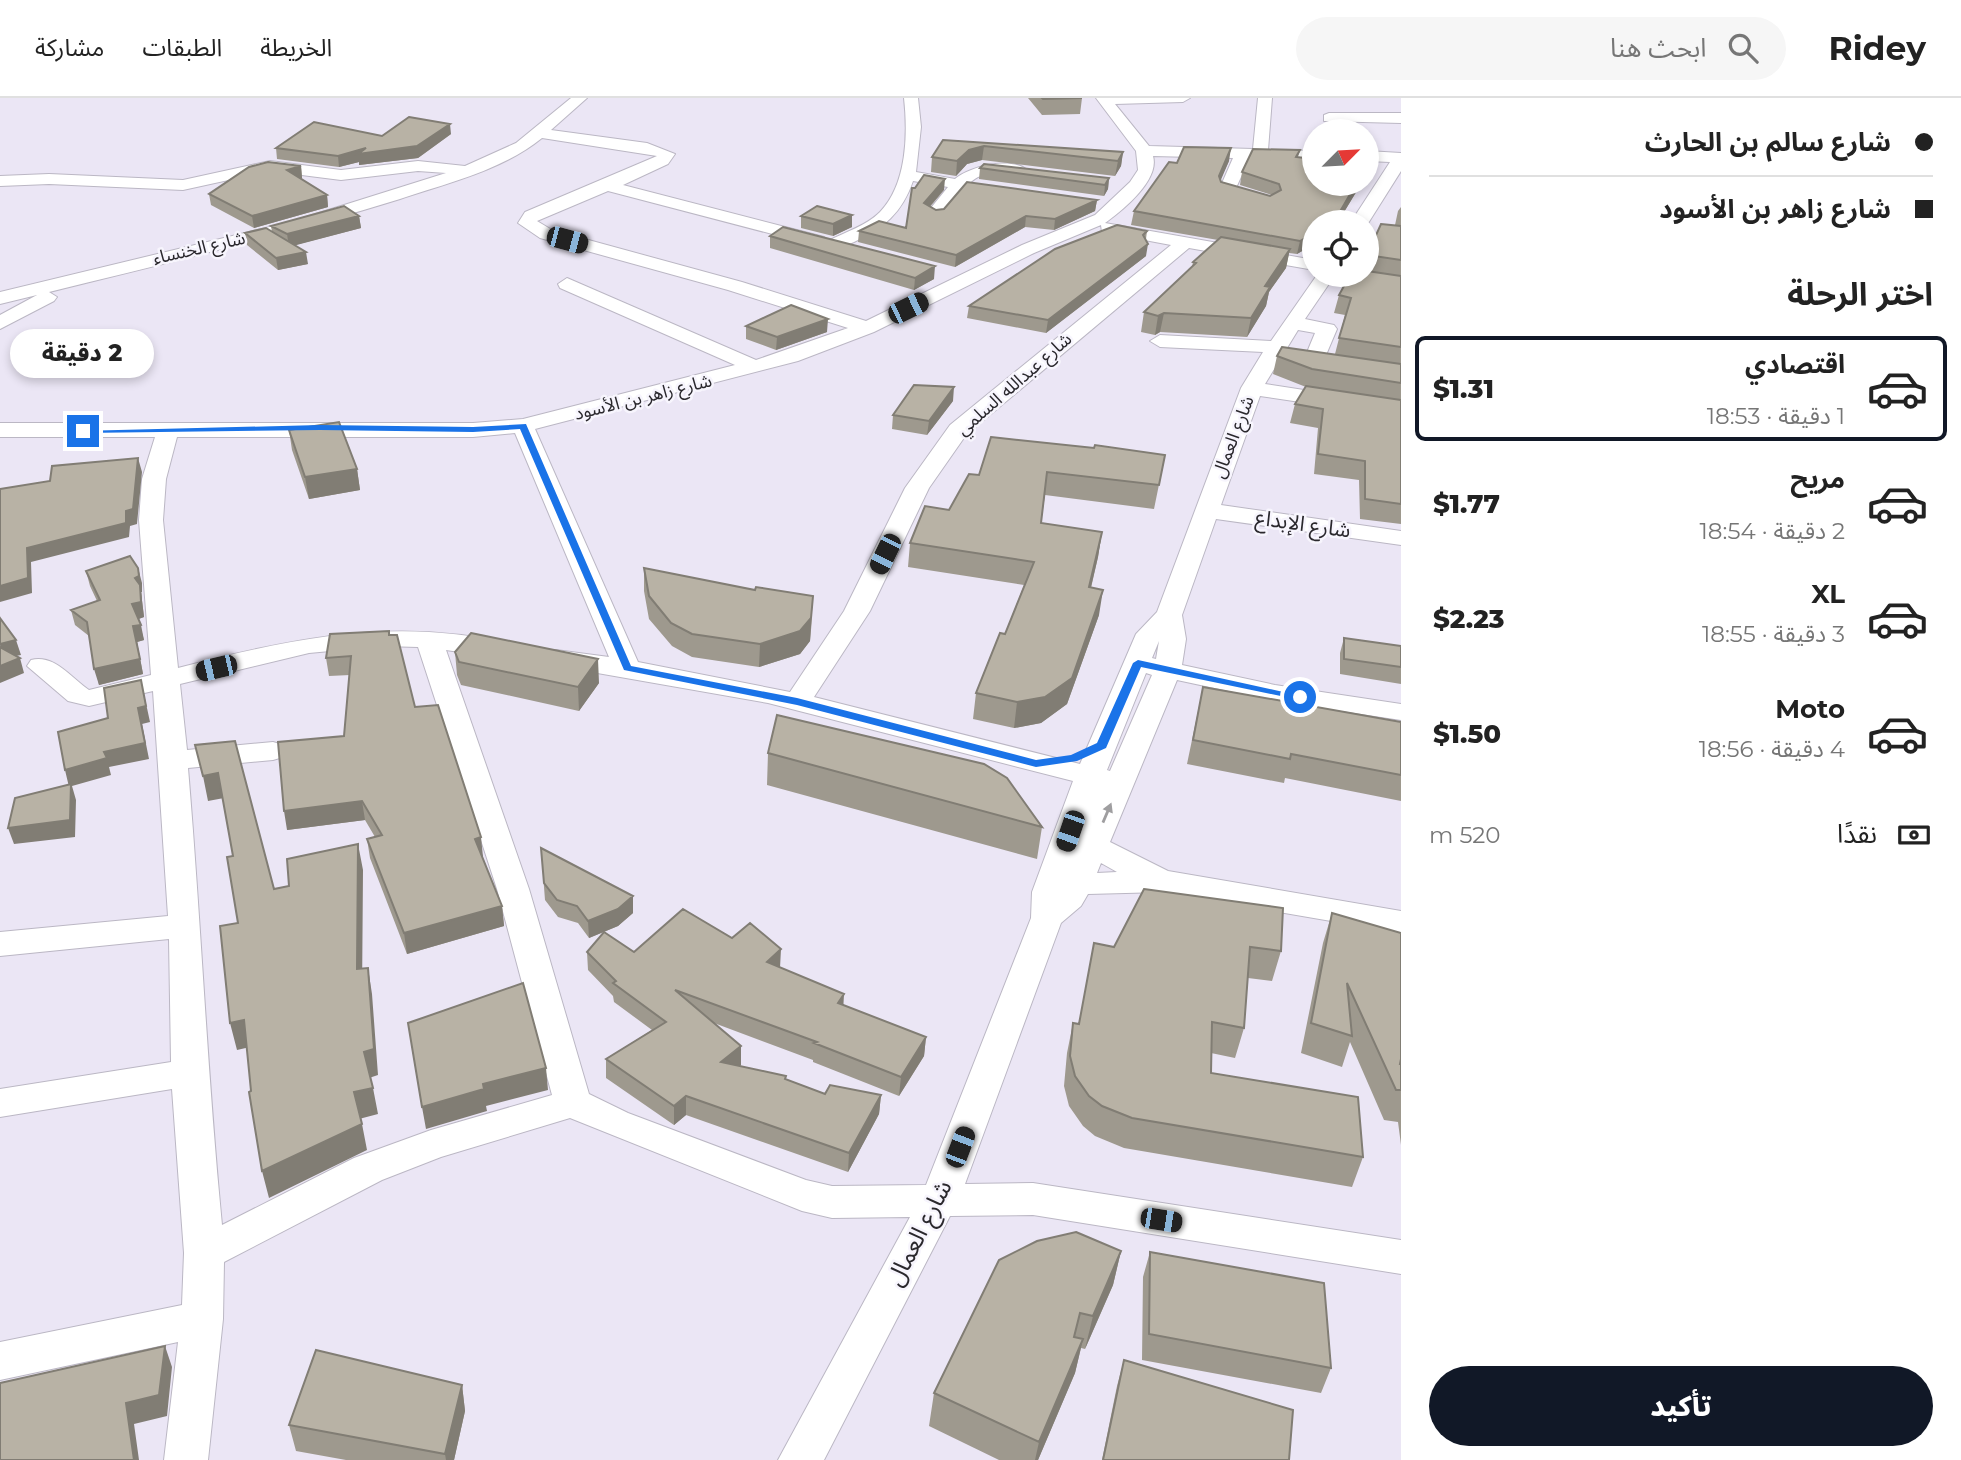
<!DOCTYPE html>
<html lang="ar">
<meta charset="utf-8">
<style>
body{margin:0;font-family:Montserrat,"Noto Sans Arabic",sans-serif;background:#f6f6f6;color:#222;direction:rtl;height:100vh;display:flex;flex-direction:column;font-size:26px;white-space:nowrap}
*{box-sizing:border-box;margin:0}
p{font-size:23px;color:#767676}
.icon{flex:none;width:38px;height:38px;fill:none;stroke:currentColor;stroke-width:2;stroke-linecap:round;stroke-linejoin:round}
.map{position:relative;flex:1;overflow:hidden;direction:ltr}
.sheet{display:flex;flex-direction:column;background:#fff;width:560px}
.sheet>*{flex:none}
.guide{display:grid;align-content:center;height:154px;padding:0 28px;background:#fff}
.needle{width:46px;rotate:66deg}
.fabs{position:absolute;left:1302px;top:21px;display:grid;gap:14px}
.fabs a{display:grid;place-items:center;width:77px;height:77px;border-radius:50%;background:#fff;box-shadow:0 4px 10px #0003;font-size:35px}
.end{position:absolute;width:32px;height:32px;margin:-16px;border:9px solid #1a73e8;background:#fff;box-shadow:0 0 0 4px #fff}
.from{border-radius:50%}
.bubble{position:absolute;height:49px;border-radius:24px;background:#fff;box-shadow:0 4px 10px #0003;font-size:23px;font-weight:800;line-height:49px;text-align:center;direction:rtl}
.car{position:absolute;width:21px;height:42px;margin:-21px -10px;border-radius:9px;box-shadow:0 0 5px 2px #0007;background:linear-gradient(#222 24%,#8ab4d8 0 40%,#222 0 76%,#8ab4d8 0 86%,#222 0)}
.guide b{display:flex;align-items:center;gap:24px;height:66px;font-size:26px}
.guide b+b{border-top:2px solid #e0e0e0}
.guide i{width:18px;height:18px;background:#222}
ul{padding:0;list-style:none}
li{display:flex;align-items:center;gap:21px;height:105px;margin:0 14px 10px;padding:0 14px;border:4px solid transparent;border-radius:10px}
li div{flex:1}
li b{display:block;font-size:26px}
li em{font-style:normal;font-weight:800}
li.current{border-color:#111827}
li>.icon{width:63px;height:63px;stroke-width:1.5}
h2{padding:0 28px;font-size:32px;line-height:84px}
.pay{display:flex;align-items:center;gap:18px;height:77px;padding:0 28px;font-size:26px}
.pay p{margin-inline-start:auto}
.button{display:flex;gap:14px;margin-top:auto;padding:14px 28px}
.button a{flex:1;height:80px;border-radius:42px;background:#111827;color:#fff;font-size:28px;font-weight:800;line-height:80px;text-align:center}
header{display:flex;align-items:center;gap:42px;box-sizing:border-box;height:98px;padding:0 35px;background:#fff;border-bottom:2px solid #e0e0e0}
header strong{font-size:33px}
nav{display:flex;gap:38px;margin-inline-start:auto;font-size:24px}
.search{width:490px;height:63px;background:#f6f6f6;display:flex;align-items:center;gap:18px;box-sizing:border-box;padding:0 24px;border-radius:38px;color:#767676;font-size:26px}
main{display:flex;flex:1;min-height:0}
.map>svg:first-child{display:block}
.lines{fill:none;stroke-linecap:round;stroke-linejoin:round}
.minor-casing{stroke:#bbb7c4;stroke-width:2}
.minor{fill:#fff;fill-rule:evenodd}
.wall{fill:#9e998e}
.shaded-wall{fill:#817d74}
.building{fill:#b8b2a5;stroke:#817d74;stroke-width:2}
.oneway{fill:#9f9ea0}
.route{fill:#1a73e8}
.labels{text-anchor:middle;stroke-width:5;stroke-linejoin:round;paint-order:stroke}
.far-street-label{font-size:18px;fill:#2a282d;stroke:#f7f5fd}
.street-label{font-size:21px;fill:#2a282d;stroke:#f7f5fd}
.near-street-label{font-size:24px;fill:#2a282d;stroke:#f7f5fd}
</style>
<header>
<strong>Ridey</strong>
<div class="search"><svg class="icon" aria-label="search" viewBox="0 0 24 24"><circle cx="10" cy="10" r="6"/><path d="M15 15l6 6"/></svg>ابحث هنا</div>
<nav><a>الخريطة</a><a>الطبقات</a><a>مشاركة</a></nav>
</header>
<main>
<section class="sheet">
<div class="guide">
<b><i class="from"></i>شارع سالم بن الحارث</b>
<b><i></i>شارع زاهر بن الأسود</b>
</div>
<h2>اختر الرحلة</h2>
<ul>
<li class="current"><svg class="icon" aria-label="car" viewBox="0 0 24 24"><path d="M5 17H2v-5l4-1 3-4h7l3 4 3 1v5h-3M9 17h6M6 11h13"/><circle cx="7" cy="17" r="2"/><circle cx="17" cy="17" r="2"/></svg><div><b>اقتصادي</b><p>1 دقيقة · 18:53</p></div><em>$1.31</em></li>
<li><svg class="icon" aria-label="car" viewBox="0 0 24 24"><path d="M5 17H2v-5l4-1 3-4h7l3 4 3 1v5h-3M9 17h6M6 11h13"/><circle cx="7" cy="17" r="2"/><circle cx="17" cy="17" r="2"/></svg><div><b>مريح</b><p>2 دقيقة · 18:54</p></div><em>$1.77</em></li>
<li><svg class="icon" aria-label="car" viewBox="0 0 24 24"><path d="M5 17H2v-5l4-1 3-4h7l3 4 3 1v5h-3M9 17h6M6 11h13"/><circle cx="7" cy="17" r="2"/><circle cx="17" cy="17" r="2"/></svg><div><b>XL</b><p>3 دقيقة · 18:55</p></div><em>$2.23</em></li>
<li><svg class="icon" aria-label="car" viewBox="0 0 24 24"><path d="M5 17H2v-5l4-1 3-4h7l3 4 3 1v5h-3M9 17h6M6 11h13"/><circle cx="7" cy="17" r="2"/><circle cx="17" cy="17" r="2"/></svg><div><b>Moto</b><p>4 دقيقة · 18:56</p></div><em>$1.50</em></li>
</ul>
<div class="pay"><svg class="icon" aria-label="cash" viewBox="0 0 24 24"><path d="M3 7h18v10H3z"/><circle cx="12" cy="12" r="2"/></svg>نقدًا<p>520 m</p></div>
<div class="button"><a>تأكيد</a></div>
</section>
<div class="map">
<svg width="1401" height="1362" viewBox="0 0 1401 1362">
<rect width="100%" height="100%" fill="#ebe6f5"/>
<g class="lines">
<g class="minor-casing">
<path id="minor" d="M571,0H587L551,32L647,45L675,56L668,66L623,87L824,139L827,143L818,148L608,93L537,123L552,132L742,184L866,223L1022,147L1095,117L1130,84L1138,72L1136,53L1096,0H1190L1183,4L1115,6L1149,48L1253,51L1258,0H1272L1268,52L1314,53V63L1249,61L1236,90L1265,98L1267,102L1265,106L1259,107L1221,96L1219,92L1233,60L1153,58C1160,82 1123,112 1105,125L1314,162V172L1189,150L966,337L929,390L870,513L814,599L1080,666L1136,536L1157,514L1241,290L1263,254L1160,249L1150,243L1160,237L1271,243L1317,177H1335L1305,221L1334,227L1337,231L1323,264L1320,268H1306L1303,264L1315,235L1298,232L1265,286L1401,307V319L1260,298L1221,407L1401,433V447L1216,421L1182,517L1186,541L1182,567L1275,587L1401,606V622L1275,603L1177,582L1110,744L1168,773L1401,813V835L1163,794L1088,796L1081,808L1061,825L965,1086L1033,1085L1401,1142V1176L1033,1117L950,1118L824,1362H778L910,1119L832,1120L802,1113L570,1020L441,1059L382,1082L224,1164L223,1221L208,1362H164L178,1244L0,1282V1244L182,1207L184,1155L172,991L0,1019V991L171,964L169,841L0,858V834L168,818L153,593L89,608L68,603L27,568L31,562C55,556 71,580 89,592L151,577L139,422L142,381L155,339H0V325H473L523,321L735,267L560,190L558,186L567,180L756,262L848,230L728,192L540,140L518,125L525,114L657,58L542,40C503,72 448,85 400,101C284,137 167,165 49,194L57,199L54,203L0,231V217L37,197L0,206V194L290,124L446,75L418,73L341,82L270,73L183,92L49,86L0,88V78L49,76L183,82L270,63L341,72L418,63L465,68L516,45ZM1101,127L1102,134L1171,147L950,327L905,390L844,513L790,594L638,564L535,331L798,263L874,234L1034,155ZM515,335L609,559L556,552L546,554L542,560L546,566L768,605L1073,683L1032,794L1031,820L926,1087L832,1088L806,1082L628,1015L589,996L529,791L446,552L500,560L510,558L513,552L510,546C396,518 288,541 178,570L163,422L166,381L177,339H473ZM1159,543L1156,561L1152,560ZM383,548L418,549L497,791L552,997L431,1032L354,1060L222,1127C207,975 201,822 188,670L273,662L283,659L288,653L283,647L273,644L187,652L180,586L309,555ZM1146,575L1152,577L1110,673L1107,672ZM1101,765L1117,774L1097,775Z
M904,0H918L921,29L916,74L955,81C970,68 1013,58 1028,73C1017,84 994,72 978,79C967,84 951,107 941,120L935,121L926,116L948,89L913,83C902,115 884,130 854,144C844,148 838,153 828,151L825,147L828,143C845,134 866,128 880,114C907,86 908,36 904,0Z
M1329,15H1401V25L1324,23V17Z
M1367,53L1401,55V73L1367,127V124H1351L1390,64L1367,63Z"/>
</g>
<use href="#minor" class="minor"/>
</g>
<path class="wall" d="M1028,0H1082L1080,16L1042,17Z
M451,36L418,60L359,67V64L339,69L277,61L276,50L382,38Z
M943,42L1123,54L1121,68L1115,78L982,62L967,66L956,78L931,74L932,59Z
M1300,52L1298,59L1314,86H1361L1338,124H1314V139L1309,149L1297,156L1289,155L1286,170L1269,194L1266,208L1247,239L1160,234L1155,237L1141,234L1144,214L1192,169L1193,164L1218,142L1131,127L1134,113L1177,65L1229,63L1220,82L1221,84L1270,98L1272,97L1240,87L1242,74Z
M301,68L302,80H300L327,97L328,109L254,130L211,107L209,96Z
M980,70L1109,80L1108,91L1104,98L979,81Z
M944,92L930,109L936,112L1097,102L1095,113L1054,132L1025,129L955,169L858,144L859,133L906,130Z
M1401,109V426L1360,421L1359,382L1314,376L1318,330L1290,325L1295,306L1306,289L1273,276L1277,258L1335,256L1345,217L1334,215L1339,197L1367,177V156L1395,127L1398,113Z
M359,118L361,130L295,147L308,166L278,172L247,147L245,135L272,134L271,128Z
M801,118L852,129L833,138L801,130Z
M1147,133L1146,141V158L1046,235L967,220L969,208Z
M770,138L934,181L914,192L770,150Z
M746,228L827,234L776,252L746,241Z
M953,303L927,337L892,331L893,317Z
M289,332L357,371L360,392L309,401L292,352Z
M1094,350L1165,357L1154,411L1045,397L1041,425L1102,434L1098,459L1091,490L1099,517L1067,606L1041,625L1014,630L973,621L976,595L1005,536L1024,487L908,469L910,445L949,412Z
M644,470L812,521L810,543L800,556L759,569L692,559L672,548L649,521L644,493Z
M86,473L142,485V494H141L144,519L138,521L144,542L137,544L143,576L99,587L89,538L75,527L71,512L97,503L90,488Z
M390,537L415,609L483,759H482L502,808L504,828L407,856L370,760L367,741L375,739L365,722L287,732L344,638L350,577L329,578L326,560Z
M1344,540L1401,548V586L1340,576V555Z
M455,554L599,585L579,613L461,587L457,577Z
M1203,589L1401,624V703L1285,680L1284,685L1187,666Z
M768,655L1042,729L1037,761L767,687Z
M541,750L633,798V815L618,828L589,840L578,825L558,819L545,802Z
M1144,791L1281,853L1272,883L1248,880L1244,930L1235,960L1211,955V975L1363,1059L1352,1089L1124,1050L1095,1038L1083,1028L1069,1008L1064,988L1067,955L1073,925L1078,926L1114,849Z
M1332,815L1401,966V1047L1398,1024L1384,1022L1350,944L1342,969L1301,955L1323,845Z
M587,854L780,869L843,907L926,939L924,958L899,998L813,964V962L714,925L741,967L740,968L786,981L825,996L881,997L879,1016L848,1074L686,1017L674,1027L606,980V961L652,932L614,904L613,898L588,872Z
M1121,1153L1113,1187L1085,1251L1081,1250L1075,1275L1038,1362H999L929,1328L934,1295Z
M1150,1154L1331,1270L1321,1295L1142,1262L1143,1179Z
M1124,1262L1289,1362H1102L1117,1288Z
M462,1287L465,1313L454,1362H346L296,1353L289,1327Z"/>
<path class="shaded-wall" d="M450,26L451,36L418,60L359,67V64L339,69L338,58Z
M984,48L982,62L967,66L956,78L957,63L969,52Z
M1231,50L1229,63L1217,91L1219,78Z
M1123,54L1121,68L1115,78L1118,63Z
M301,68L302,80L289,83L287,72Z
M1109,80L1108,91L1104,98L1105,87Z
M945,81L944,92L923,116L924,105Z
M1356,86H1361L1338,124H1336L1338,117Z
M327,97L328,109L254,130L252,118Z
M1097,102L1095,113L1054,132L1055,121Z
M852,117V129L833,138V126Z
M359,118L361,130L289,149L287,136Z
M1026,118L1025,129L955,169L956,157Z
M1314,132V139L1309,149L1297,156L1300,143Z
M1148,146L1146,158L1046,235L1048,222Z
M1290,151L1286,170L1269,194L1266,208L1247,239L1251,220L1265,188Z
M306,154L308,166L278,172L276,160Z
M935,168L934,181L914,192L915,180Z
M1164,215L1160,234L1155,237L1158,218Z
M828,221L827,234L776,252L777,239Z
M954,289L953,303L927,337L929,323Z
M138,360L142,374L137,426L130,428L129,439L31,464L32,495L0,504V488L27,450Z
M357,371L360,392L309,401L305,379Z
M1102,434L1098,459L1085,514L1089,489Z
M138,470L142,485V494H141L144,519L136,522L132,506L135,480Z
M1103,492L1099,517L1067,606L1041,625L1014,630L1017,604Z
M813,498L810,543L800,556L759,569L760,546Z
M141,527L144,542L137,544L143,576L99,587L94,571L133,528Z
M16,542L21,557L1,561L0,546Z
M20,560L24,575L0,585V568Z
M598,561L599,585L579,613L578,589Z
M141,582L150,624L142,626L149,661L109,669L111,677L72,688L76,702L75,739L14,746L8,730L69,689L65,672L104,654L138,610Z
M218,675L224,700L208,703L203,678Z
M362,703L365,722L287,732L284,713Z
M481,739L483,759L477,761L475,741Z
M358,746L363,772L362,898L357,871Z
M633,798V815L618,828L589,840L588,823Z
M502,808L504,828L407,856L404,835Z
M781,851L780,870L767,864Z
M368,870L372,896L378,977L369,980L364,954Z
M844,896L843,915L838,905Z
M244,922L250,949L237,952L230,925Z
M926,939L924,958L899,998L901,979Z
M741,948V967L721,983V964Z
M546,970L548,992L486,1008L487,1013L426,1031L422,1009L483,986Z
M373,990L378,1016L359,1021L354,994Z
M881,997L879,1016L848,1074L849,1055Z
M686,998V1017L674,1027V1008Z
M362,1026L367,1052L269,1100L262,1073Z
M1121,1153L1113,1187L1085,1251L1093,1218Z
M1083,1241L1075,1275L1038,1362H1035L1039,1344Z
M165,1248L172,1269L167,1318L134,1326L139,1362H134L126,1305Z
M462,1287L465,1313L454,1362H446L445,1356Z"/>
<path class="building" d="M1042,0H1082L1043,1Z
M409,19L450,26L417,48L358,56L366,50L338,58L276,50L314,24L382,38Z
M943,42L1123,54L1118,63L984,48L969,52L957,63L932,59Z
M1184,49L1231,50L1219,78L1221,84L1270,98L1281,92L1279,86L1242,74L1253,51L1300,52L1296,59L1314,61V86H1356L1338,117L1331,116L1325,124H1314V132L1312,136L1300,143L1134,113L1169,64L1177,65Z
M268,64L301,68L287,72L327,97L252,118L209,96L249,69Z
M984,66L1109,80L1105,87L980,70Z
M924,77L945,81L924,105L936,112L944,111L967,84L1097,102L1055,121L1026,118L956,157L859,133L879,123L906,130L912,90H915Z
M344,108L359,118L287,136L271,128Z
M817,108L852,117L833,126L801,118Z
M1381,126L1401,128V162L1367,157Z
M1117,127L1147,133L1143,137L1148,146L1048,222L969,208L1055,151Z
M783,129L935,168L915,180L770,138Z
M266,130L306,154L276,160L245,135Z
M1221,139L1290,151L1265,188L1270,189L1251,220L1164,215L1158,218L1144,214L1196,165L1193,164Z
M1367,173L1401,178V249L1339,240L1351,200L1339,197L1350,177H1367Z
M791,207L828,221L777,239L746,228Z
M1282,249L1401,266V285L1312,271L1277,258Z
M914,287L954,289L929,323L893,317Z
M1306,288L1401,302V406L1365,401V363L1318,356L1323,311L1295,306Z
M339,324L357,371L305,379L289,332Z
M991,339L1094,350L1095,347L1165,357L1159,387L1047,374L1041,425L1102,434L1089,489L1103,492L1072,580L1045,599L1017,604L976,595L1000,535L1005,536L1034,464L910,445L925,408L949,412L969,376L979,377Z
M138,360L133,411L126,413V425L27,450L28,480L0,488V391L50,383L52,368Z
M130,458L138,470L139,478L135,480L140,487L141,504L132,506L141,527L133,528L140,561L94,571L87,524L71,512L100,502L86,473Z
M644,470L755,492L756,489L813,498L811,520L800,533L760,546L692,536L671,525L649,498Z
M0,520L16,542L0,546Z
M389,533V537H397L415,609L438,607L481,739L475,741L502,808L404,835L367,741L382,737L362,703L284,713L278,644L344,638L351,558L326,560L330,536Z
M471,535L598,561L578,589L459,564L455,554Z
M1344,540L1401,548V569L1344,561Z
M0,549L20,560L0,568Z
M141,582L146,608L138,610L145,645L104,654L107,660L65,672L58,634L108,620L104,590Z
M1203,589L1401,624V677L1291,656L1290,661L1193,642Z
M777,617L984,666L1007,680L1042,729L768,655Z
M235,643L274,791L289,788L287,761L358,746L357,871L368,870L374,951L364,954L373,990L354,994L362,1026L262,1073L249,994L251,993L244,922L230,925L220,828L238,825L227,759L233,758L218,675L203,678L195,647Z
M71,686L70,722L8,730L15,700Z
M541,750L633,798L618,811L588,823L577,808L557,802L544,785Z
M1144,791L1283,810L1281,853L1250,849L1244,930L1212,924L1211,975L1358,999L1363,1059L1132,1020L1102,1008L1089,998L1075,978L1070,958L1073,925L1079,926L1094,845L1114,849Z
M683,811L732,840L750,825L781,851L767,864L844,896L838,905L926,939L901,979L814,945L817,944L675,892L741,948L721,964L786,978L785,981L825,996L830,987L881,997L849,1055L686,998L674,1008L606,961L666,924L613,885L616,883L587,854L604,834L634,854Z
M1332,815L1401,835V961L1400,966H1401V992H1396L1347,885L1352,938L1311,925Z
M523,885L546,970L483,986L484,991L422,1009L408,925Z
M1076,1134L1121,1153L1093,1218L1080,1215L1074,1239L1083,1241L1039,1344L934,1295L999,1162L1037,1143Z
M1150,1154L1324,1185L1331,1270L1149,1236Z
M165,1248L159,1297L126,1305L134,1362H0V1285Z
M316,1252L462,1287L445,1356L289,1327Z
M1124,1262L1293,1312L1289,1362H1103Z"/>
<defs><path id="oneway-solid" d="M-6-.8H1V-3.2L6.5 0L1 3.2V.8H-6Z" transform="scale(1.75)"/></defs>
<use class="oneway" href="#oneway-solid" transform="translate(1107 715) rotate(-67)"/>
<path class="route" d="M526,326L631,568L797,600L1036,662L1071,657L1097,645L1133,565L1138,562L1306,599L1300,602L1141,569L1106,650L1077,663L1036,669L797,607L624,572L520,331L473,334L320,332L83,335L79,333L320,327L473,329Z"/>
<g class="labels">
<g class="far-street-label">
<text transform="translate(199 150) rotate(-13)" y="6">شارع الخنساء</text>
<text transform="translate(1014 286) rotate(-41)" y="6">شارع عبدالله السلمي</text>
<text transform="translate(643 299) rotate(-14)" y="6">شارع زاهر بن الأسود</text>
<text transform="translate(1233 339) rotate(-69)" y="6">شارع العمال</text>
</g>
<g class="street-label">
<text transform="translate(1303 426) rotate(8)" y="7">شارع الإبداع</text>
</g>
<g class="near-street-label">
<text transform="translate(919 1135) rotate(-63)" y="8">شارع العمال</text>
</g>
</g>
</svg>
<div class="fabs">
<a><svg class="needle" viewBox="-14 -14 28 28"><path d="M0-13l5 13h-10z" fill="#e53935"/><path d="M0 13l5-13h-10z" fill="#767676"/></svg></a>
<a><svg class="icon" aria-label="locate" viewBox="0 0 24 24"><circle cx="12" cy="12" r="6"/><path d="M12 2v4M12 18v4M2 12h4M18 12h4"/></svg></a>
</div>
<i class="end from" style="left:1300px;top:599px"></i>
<i class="end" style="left:83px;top:333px"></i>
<div class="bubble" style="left:10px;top:231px;width:144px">2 دقيقة</div>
<i class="car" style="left:567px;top:142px;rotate:105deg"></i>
<i class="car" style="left:908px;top:210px;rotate:64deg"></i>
<i class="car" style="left:885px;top:456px;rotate:206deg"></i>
<i class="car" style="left:216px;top:570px;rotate:257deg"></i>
<i class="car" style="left:1070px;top:733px;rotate:199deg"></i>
<i class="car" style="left:960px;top:1049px;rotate:21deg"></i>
<i class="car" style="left:1161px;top:1122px;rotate:99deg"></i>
</div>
</main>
